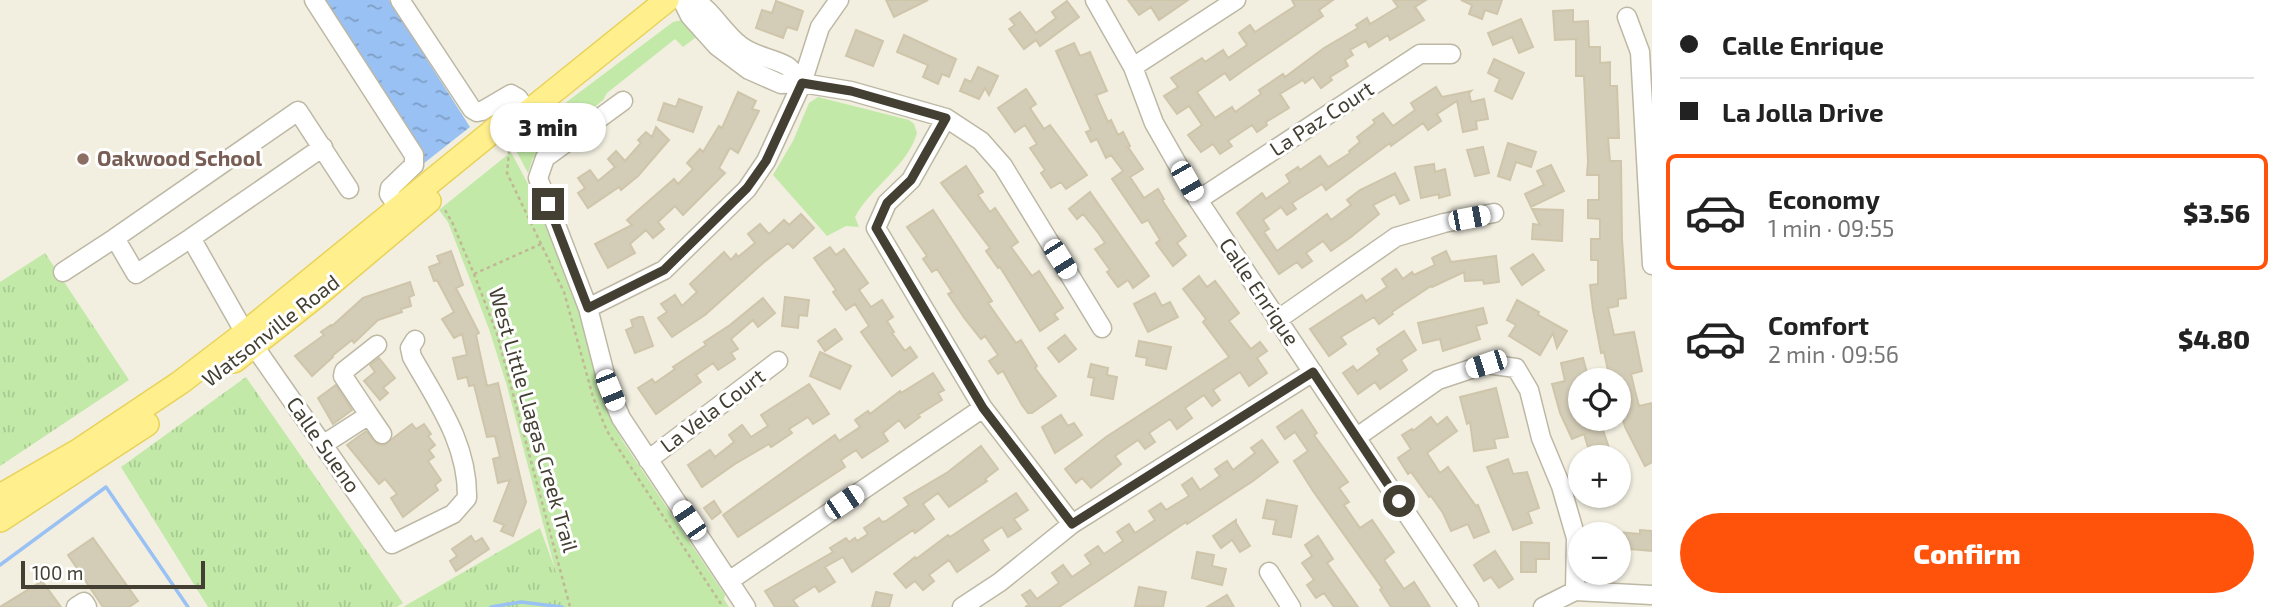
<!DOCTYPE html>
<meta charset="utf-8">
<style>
body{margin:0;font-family:"Exo 2",sans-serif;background:#f2f2f2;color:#222;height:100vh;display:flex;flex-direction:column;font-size:26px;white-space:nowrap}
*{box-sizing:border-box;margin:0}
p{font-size:23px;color:#767676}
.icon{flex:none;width:38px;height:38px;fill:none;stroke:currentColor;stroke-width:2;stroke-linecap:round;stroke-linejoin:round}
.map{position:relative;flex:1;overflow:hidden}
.side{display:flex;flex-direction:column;background:#fff;width:630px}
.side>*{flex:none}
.hud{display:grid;align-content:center;height:154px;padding:0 28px;background:#fff}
.controls{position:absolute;left:1568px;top:368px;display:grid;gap:14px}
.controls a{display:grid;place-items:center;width:63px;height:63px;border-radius:50%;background:#fff;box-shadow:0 2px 5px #0004;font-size:35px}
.scale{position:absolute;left:21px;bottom:18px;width:184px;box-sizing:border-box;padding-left:7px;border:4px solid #433f32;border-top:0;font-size:19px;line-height:24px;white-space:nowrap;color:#433f32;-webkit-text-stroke:5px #fff;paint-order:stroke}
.end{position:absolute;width:32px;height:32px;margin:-16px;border:9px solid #433f32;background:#fff;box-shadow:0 0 0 4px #fff}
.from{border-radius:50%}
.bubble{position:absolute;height:49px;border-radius:24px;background:#fff;box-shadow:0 2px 5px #0004;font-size:23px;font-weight:800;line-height:49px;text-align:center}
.car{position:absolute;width:21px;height:42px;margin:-21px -10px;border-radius:9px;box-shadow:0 0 5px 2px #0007;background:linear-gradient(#fff 24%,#345 0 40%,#fff 0 76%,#345 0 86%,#fff 0)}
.hud b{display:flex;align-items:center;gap:24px;height:66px;font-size:26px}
.hud b+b{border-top:2px solid #e0e0e0}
.hud i{width:18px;height:18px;background:#222}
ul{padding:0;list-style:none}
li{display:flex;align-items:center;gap:21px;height:116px;margin:0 14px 10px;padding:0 14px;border:4px solid transparent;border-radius:10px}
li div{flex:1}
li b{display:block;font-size:26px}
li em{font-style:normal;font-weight:800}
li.selected{border-color:#ff530b}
li>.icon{width:63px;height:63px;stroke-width:1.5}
.cta{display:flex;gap:14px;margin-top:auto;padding:14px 28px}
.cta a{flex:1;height:80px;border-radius:42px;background:#ff530b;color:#fff;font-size:28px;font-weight:800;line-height:80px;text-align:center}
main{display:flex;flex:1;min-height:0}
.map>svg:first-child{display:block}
.grass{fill:url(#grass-tufts)}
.park{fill:#c2e9a8}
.water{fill:url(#water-ripples)}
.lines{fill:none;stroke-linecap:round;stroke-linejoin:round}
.stream{stroke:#99c1f3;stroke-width:3.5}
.building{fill:#d3ccb6;stroke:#cfc5aa;stroke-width:2}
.minor-casing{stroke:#bdb8a4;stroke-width:21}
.major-casing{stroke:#e8d259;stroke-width:26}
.path{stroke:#c0b795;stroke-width:2.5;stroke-dasharray:3.5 3.5;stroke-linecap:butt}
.minor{stroke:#fff;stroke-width:18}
.major{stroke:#ffef8d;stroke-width:23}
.route{stroke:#433f32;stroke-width:9}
.education-dot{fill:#8d6e63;stroke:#fff;stroke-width:2.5}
.labels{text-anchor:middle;stroke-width:6;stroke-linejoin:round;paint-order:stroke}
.street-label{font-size:21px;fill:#433f32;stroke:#fff}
.education-label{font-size:21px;font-weight:bold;fill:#785e54;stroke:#fff;text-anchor:start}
</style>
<main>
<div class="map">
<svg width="1652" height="607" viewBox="0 0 1652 607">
<defs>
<pattern id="grass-tufts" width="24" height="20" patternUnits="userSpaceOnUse" patternTransform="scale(1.75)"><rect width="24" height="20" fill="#c2e9a8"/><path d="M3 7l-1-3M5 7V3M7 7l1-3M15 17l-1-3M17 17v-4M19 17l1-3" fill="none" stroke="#a8c991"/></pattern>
<pattern id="water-ripples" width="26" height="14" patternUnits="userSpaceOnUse" patternTransform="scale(1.75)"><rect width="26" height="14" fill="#99c1f3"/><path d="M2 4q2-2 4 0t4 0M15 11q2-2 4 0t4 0" fill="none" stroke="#7e9ec5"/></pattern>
</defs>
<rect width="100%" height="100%" fill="#f2efe1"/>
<path class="grass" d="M45,253L129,380L0,466V282Z
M246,377L403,603L397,607H208L121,467Z
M540,528L569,607H403Z"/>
<path class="park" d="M682,20L690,24L699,35L683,47L675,39L607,93L603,100L533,158L528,173L512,143L673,22Z
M818,97L909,120L914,124L917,133C907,167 871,187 855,217L859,227L846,226L827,236L773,175L793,141L809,103Z
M511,152L529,186L577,304L605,406L622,440L725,595L724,599L729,607H565L507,386L489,329L448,222L439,210Z"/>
<path class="water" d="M318,0H389L470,127L423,164Z"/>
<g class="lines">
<path class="stream" d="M0,565L106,487L188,607
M491,607L521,602L562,607"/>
</g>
<path class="building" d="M886,0H928L894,17Z
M1128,0H1188L1159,20L1151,7L1139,15Z
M1292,0H1333L1319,10L1323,16L1244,70L1230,80L1225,73L1197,92L1215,118L1232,107L1235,112L1261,94L1259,90L1283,74L1285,77L1324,48L1358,28L1356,25L1367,18L1370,24L1398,7L1393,0H1426L1415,7L1424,20L1390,40L1388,35L1369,47L1366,41L1350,50L1353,55L1345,60L1348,66L1330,77L1332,80L1321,88L1313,77L1305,83L1303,80L1280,94L1289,108L1266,122L1267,125L1257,132L1252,125L1228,141L1232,146L1220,154L1213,144L1201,152L1188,135L1202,125L1189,106L1177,114L1164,96L1178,87L1171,78L1202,58L1205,62L1223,50L1228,58L1247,45L1239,33L1250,25L1255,32L1295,6Z
M1461,0H1502L1497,14L1485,10L1482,19L1469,14L1472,5Z
M776,1L803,11L797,30L787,27L783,38L756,28L762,10L772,13Z
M1067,1L1079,17L1040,46L1036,40L1024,49L1009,29L1015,25L1010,19L1020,12L1036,33L1056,18L1052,12Z
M1573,10V22L1588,21L1589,47H1600V63L1610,62V86H1617L1619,138H1608L1610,161H1621L1622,239L1626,298L1618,299V306L1608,308L1614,335L1634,332L1642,371L1631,374L1635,391L1639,406L1652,403V462L1645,466L1625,427L1619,405V380H1610L1604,352L1601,353L1593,310L1590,285L1598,284V260H1591V239H1600V219L1588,218V200H1599V175H1587L1588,161L1584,76H1576V39L1555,40L1553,11Z
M1521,19L1533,47L1519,53L1512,37L1493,45L1488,33Z
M856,30L883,41L873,66L846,56Z
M904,35L956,59L949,77L942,74L938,84L923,77L928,65L897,52Z
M1074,43L1080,56L1090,52L1107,91L1096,95L1108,122L1111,120L1118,135L1123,132L1130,146L1128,147L1143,169L1130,177L1144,198L1158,189L1164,199L1162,200L1186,236L1177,243L1186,255L1173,266L1156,243L1160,240L1148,220L1142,223L1112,179L1123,171L1111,155L1106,158L1097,139L1091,142L1086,132L1091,130L1056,51Z
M1494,59L1524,73L1512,99L1495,91L1500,79L1488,73Z
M978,67L998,76L989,95L985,88L979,99L960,91L965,79L971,82Z
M1436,87L1442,97L1471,91L1469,93L1471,102L1484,99L1488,119L1476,121L1477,129L1463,132L1457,101L1437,114L1441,121L1428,130L1423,123L1391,146L1390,143L1326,190L1322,184L1292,203L1296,209L1287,215L1281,207L1263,220L1269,229L1264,232L1277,251L1327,214L1331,220L1351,205L1347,200L1360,190L1395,173L1409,200L1400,204L1395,194L1373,205L1379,214L1351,237L1331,251L1323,241L1306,253L1312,261L1302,268L1297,262L1279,274L1237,213L1262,193L1266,199L1290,182L1286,175L1298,167L1300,170L1320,156L1328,167L1350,153L1349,151L1360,142L1357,137L1375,123L1373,120L1383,113L1393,126L1415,110L1411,103Z
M1026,89L1036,104L1030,108L1044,129L1050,125L1087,175L1066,189L1061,182L1051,188L1041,173L1045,170L1030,148L1037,144L1025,125L1015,132L998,108Z
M738,92L756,101L752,109L759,111L738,153L730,148L719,168L725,173L683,215L675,206L658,222L664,229L653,238L646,230L630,244L635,253L608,268L595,244L632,225L627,220L674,179L678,184L693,169L687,163L700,149L703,152L719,126L722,128Z
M679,99L702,107L693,132L658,120L664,103L676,107Z
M656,127L669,140L638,176L621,190L619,187L588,208L578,193L585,188L578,178L590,170L598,181L615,167L608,159L616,151L625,161L641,143L638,140L646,132L652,137Z
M1508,143L1536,152L1531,167L1516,162L1510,180L1498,176Z
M1483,147L1489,173L1475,176L1467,150Z
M1434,164L1435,172L1445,169L1450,195L1439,198V194L1421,198L1415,167Z
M1551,165L1564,191L1531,207L1525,194L1544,185L1537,171Z
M966,166L983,192L978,195L990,212L995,208L1018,242L1011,247L1032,276L1039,271L1063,308L1054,314L1058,319L1040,331L1000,267L998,268L986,251L990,248L941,183Z
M1090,192L1149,276L1133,288L1128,280L1118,287L1107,272L1110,270L1095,249L1105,243L1099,234L1083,214L1077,219L1069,209Z
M1532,209L1563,210L1562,241L1532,239L1533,224L1540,225Z
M933,210L992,301L988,303L1016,343L1021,340L1037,366L1035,368L1056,396L1032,413H1028L1022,405L1003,371L998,374L989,361L998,355L985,336L981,339L965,319L948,294L952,292L937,269L932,272L923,259L927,256L907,227Z
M801,214L814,228L793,248L788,243L763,263L705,315L672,337L658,318L667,312L661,304L675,295L682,306L697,292L690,284L724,252L731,260L736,254L738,257L755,243L748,234L760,224L769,234L784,220L789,225Z
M830,247L836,255L844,249L868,283L859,290L871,307L882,300L893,317L887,321L894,332L892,333L905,351L910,347L917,357L892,376L861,332L869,326L855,304L846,310L833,292L836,290L814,258Z
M451,251L463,285L456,288L479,333L476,335L487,386L498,383L526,502L513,536L501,531L504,525L494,521L510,480L498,483L493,459L500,457L495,436L487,437L474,385L469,386L467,377L458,379L453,358L467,355L462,334L454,338L442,319L454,312L437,280L434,281L429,267L440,263L437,256Z
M1446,251L1451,262L1496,256L1499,282L1484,284L1483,280L1465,281L1464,272L1432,287L1431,286L1392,312L1393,314L1379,324L1374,317L1341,337L1346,344L1329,356L1310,329L1362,295L1366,301L1387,287L1382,279L1396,269L1403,279L1412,272L1414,275L1435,265L1432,258Z
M1533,254L1544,270L1522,285L1511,268Z
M1199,276L1207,287L1215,281L1239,313L1229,321L1251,349L1260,342L1267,351L1257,358L1267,373L1249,386L1240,372L1213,390L1220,400L1212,406L1204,395L1185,408L1192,418L1177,429L1170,419L1149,433L1155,442L1145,449L1138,440L1115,456L1121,464L1091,488L1082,478L1076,483L1065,469L1106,437L1229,357L1203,322L1206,319L1183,289Z
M410,282L414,295L409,297L411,306L401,309L402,312L378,320L354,343L352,340L332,356L333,357L312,376L295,356L324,335L321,332L331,325L332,326L363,298Z
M1155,293L1162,306L1170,302L1178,317L1148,332L1134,304Z
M785,297L809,300L807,316L799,315L798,328L782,326Z
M763,298L775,313L758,327L753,320L731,339L738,349L731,353L735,359L718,370L713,363L696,375L701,382L656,414L638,388L652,379L655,383L675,369L673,367L706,345L704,342L730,325Z
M1517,300L1539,312L1538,315L1567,331L1557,348L1553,333L1540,355L1509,336L1516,325L1507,320Z
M1483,308L1487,323L1476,326L1480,339L1443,351L1440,339L1423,343L1418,323Z
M639,317H643L653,346L635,353L626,330L633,327L631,320Z
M835,329L842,339L825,351L818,341Z
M1404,331L1416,350L1401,360L1407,370L1380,389L1375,382L1358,394L1343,373L1353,366L1357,371L1380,354L1377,349Z
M1065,335L1076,349L1059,362L1048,348Z
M1139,341L1171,347L1166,369L1146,365L1147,358L1136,356Z
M820,352L851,366L840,389L810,376Z
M379,358L395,378L383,388L388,393L380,400L364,381L375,372L370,365Z
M1583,358L1589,380H1580V418H1599L1612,457H1591L1584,434L1572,439L1560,413L1552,384L1565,381L1561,363Z
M1091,364L1108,368L1107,375L1117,377L1113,399L1091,395L1094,378L1088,377Z
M933,373L944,390L938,393L942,400L918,415L920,417L905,428L899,420L883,433L888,441L862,458L856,450L841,460L845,467L738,537L723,515L835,435L839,441L860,427L855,420L868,411L870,414L900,391L901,393Z
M809,384L829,414L813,424L808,417L789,429L792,433L771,447L769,444L735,464L702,487L688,465L710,450L715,457L734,442L729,435L742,425L751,437L768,426L761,415Z
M336,385L352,410L333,424L318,398Z
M1496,388L1508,437L1494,439L1496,448L1474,451L1470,422L1467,424L1460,397Z
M1302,410L1317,433L1314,435L1348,482L1339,488L1349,502L1344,505L1360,528L1372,520L1394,552L1384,560L1404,589L1414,582L1430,607H1391L1380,590L1382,588L1313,491L1294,461L1308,451L1295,432L1285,439L1277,427Z
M1061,415L1068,426L1074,423L1082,435L1055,453L1042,427Z
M1431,417L1437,425L1447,417L1457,431L1427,453L1440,473L1448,467L1476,506L1478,505L1489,532L1474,538L1468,524L1451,531L1443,513L1431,496L1429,497L1411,472L1408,474L1398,458L1411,449L1402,435L1412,429L1413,431Z
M412,424L416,429L424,424L431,434L428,436L435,445L429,450L434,457L428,461L441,480L435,485L438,490L403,517L391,498L397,494L385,479L379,484L347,445L366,431L377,444L384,445Z
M1262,440L1278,462L1253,481L1187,524L1186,522L1059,607H1025L1029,605L1022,595L1030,590L1037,599L1059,583L1052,573L1063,565L1072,577L1091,564L1085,555L1098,546L1104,554L1123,541L1117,532L1129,524L1135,533L1155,520L1149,511L1161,503L1166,510L1189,496L1182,485L1192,478L1200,490L1220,476L1215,469L1227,461L1233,470L1255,453L1251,448Z
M981,446L998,469L985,479L987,481L949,507L938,493L923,504L934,519L915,533L913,530L852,572L843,557L825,567L835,582L819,592L815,586L793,600L798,607H775L765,591L833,552L830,548L846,538L849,542L855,538L857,541L868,534L864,528L879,518L882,522L886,521L909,505L904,498L948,472Z
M1508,459L1513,474L1527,472L1539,508L1528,512L1532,523L1513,530L1487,467Z
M1016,493L1028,510L1014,519L1021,529L1008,537L1002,527L982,540L989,550L957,572L949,560L929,575L934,581L923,590L915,581L906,588L894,574L915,557L916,559L948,535L950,537Z
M1267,500L1297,506L1291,537L1273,534L1276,520L1263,518Z
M714,501L721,512L712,519L704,508Z
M1236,520V523L1250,546L1240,552L1232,540L1221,548L1213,536Z
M1640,530L1652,531V551L1619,548V532L1640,534Z
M471,536L475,542L482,538L489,549L456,571L450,561L457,556L452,549Z
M1318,536L1333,559L1327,563L1358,607H1334L1324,593L1316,598L1307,585L1314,580L1302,563L1312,556L1305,545Z
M93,538L138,601L129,607H103L68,555Z
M1521,542L1549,543V559H1536V572H1521Z
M1495,551L1513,579L1499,588L1491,577L1484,581L1474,565Z
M1197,552L1214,555L1212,566L1226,569L1222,585L1192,578Z
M42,581L61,607H0Z
M1139,587L1166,592L1163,607L1135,606Z
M876,592L892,595L889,607H872Z
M1227,595L1234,607H1207Z"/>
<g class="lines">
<g class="minor-casing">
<path id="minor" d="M314,0L414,155V165L390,188L389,194L398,207
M400,0L472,109L477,112L482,111L511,94L518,98L528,112
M682,0L690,16L717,46L749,70L781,84L802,83L851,91L946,118L981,141L1003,166L1102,328
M694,0C713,11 723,33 741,46C756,57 773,58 787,66C793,70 798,78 802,83
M1095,0L1133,67L1154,123L1198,200L1469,607
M1627,17L1640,52L1652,265
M1133,67L1236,0
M623,101L545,158L538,178L588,308L609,390L621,418L746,607
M946,118L911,180L887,203L876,228L983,408L1072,524
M349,189L298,111L115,238L136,274L191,238L245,333L392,544L453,514L467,498C468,444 438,403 412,357L410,348L415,340
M1198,200L1420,54H1451
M191,238L323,147
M63,272L115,238
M588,308L664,270L747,189L766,161L802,83L820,27L839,0
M1277,320L1396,237L1444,223L1494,213
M369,415L382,434
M1357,437L1438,380L1486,364L1516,368L1529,390L1541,438L1561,486L1576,538L1575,591
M324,444L369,415L343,376L344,371L377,345
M648,460L778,361
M1269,572L1291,607
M729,581L983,408
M76,607L84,602L87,607
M962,607L1000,582L1072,524L1313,372
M1543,607L1575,591L1652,595"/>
</g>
<g class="major-casing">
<path id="major" d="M234,361L315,297L429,201
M0,496L78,451L181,382L245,333L509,118H520L528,112L667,0
M0,520L147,424"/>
</g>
<path class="path" d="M504,145L509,152L507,173L564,292L593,397L607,431L723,607
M445,210L452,222L474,274L497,334L570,607
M474,274L541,244"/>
<use href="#minor" class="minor"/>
<use href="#major" class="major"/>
</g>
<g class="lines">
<path class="route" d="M548,204L588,308L664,270L747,188L766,161L802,83L851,91L946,118L911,180L887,203L876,228L983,408L1072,524L1313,372L1399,501"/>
</g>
<circle class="education-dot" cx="83" cy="159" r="7"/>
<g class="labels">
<g class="street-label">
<text transform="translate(1322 119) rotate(-33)" y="7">La Paz Court</text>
<text transform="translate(1259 292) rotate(56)" y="7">Calle Enrique</text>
<text transform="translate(271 331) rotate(-38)" y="7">Watsonville Road</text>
<text transform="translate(713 411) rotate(-37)" y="7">La Vela Court</text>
<text transform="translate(533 420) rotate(74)" y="7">West Little Llagas Creek Trail</text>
<text transform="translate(323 445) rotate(55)" y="7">Calle Sueno</text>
</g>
<g class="education-label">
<text x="97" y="166">Oakwood School</text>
</g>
</g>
</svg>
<div class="controls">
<a><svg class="icon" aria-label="locate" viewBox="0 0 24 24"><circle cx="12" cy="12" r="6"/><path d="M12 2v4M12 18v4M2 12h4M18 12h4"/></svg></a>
<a>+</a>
<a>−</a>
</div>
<div class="scale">100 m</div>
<i class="end from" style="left:1399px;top:501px"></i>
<i class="end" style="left:548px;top:204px"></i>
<div class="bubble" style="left:490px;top:103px;width:116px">3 min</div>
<i class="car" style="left:1187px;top:181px;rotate:150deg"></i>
<i class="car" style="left:1469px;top:218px;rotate:79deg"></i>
<i class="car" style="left:1060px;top:259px;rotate:148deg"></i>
<i class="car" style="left:1486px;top:364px;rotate:252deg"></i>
<i class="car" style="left:610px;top:390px;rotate:158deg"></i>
<i class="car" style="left:844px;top:502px;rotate:56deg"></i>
<i class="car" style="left:689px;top:520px;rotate:326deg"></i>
</div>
<section class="side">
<div class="hud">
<b><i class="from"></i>Calle Enrique</b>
<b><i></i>La Jolla Drive</b>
</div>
<ul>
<li class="selected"><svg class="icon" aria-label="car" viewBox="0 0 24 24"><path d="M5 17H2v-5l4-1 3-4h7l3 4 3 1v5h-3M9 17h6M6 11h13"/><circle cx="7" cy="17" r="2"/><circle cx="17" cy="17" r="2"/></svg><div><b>Economy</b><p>1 min · 09:55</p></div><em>$3.56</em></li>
<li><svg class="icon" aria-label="car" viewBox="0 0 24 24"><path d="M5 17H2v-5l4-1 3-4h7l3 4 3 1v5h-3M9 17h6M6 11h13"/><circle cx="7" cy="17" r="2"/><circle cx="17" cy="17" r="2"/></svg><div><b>Comfort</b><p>2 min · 09:56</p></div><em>$4.80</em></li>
</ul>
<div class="cta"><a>Confirm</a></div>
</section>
</main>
